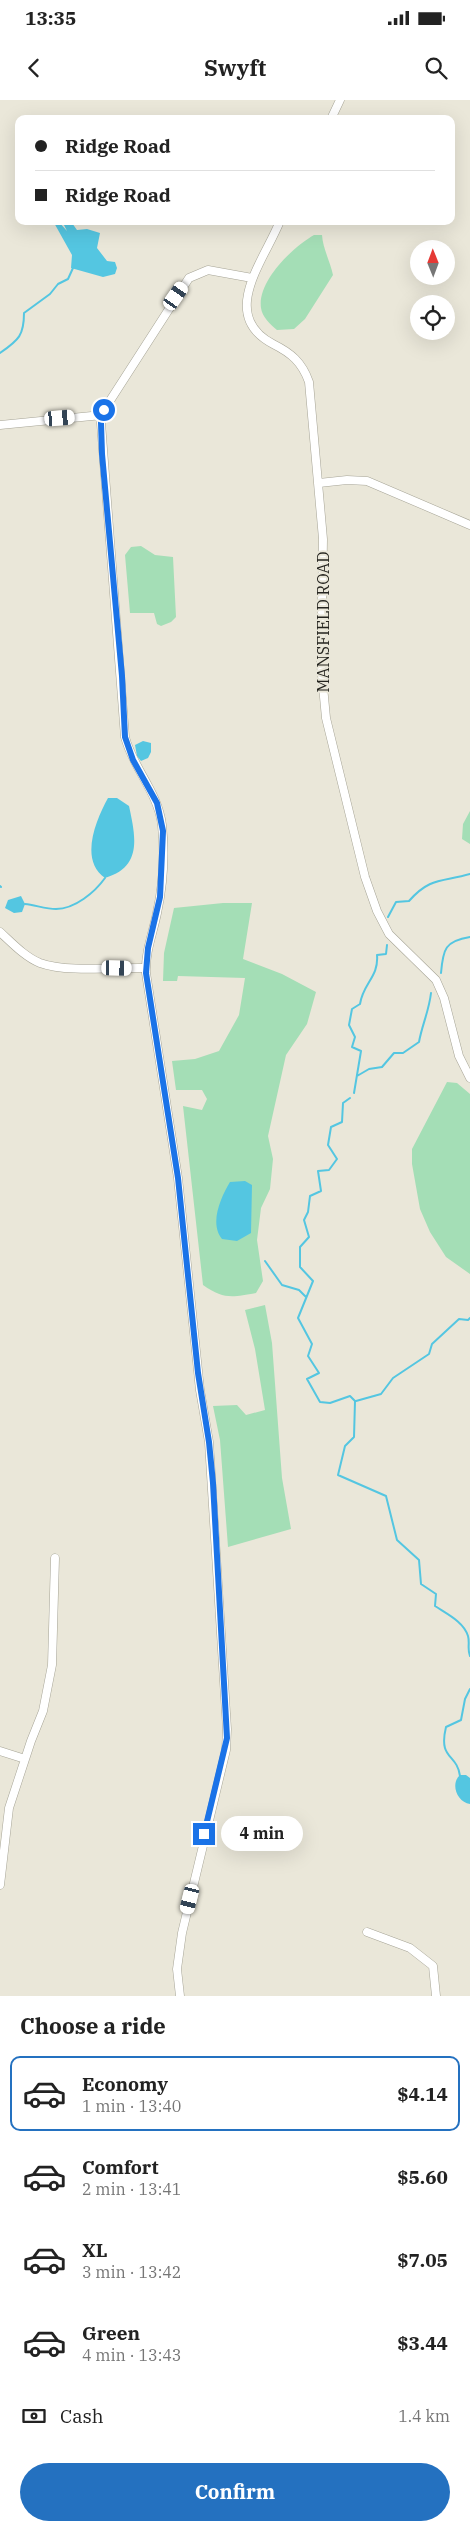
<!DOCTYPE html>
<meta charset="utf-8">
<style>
body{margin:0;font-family:"IBM Plex Serif",serif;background:#f2f2f2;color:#222;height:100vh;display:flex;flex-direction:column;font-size:19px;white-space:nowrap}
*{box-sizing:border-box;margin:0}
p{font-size:16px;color:#767676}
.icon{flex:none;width:28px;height:28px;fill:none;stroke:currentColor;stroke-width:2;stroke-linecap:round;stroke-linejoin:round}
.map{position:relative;height:1896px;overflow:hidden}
.drawer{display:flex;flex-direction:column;background:#fff;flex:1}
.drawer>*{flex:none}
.top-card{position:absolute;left:15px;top:15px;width:440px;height:110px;border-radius:10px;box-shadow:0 5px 20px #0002;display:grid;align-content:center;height:110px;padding:0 20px;background:#fff}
.needle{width:32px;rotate:359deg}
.buttons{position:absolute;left:410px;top:140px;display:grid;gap:10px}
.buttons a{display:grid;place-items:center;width:45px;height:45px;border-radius:50%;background:#fff;box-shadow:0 5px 20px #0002;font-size:25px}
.end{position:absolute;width:22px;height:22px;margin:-11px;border:6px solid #1a73e8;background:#fff;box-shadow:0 0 0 2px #fff}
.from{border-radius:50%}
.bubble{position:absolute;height:35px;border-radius:18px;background:#fff;box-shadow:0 5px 20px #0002;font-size:16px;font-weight:700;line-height:35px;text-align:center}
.car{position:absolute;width:15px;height:30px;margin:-15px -8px;border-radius:6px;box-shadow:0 0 4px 1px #0007;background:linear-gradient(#fff 24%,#345 0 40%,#fff 0 76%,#345 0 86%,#fff 0)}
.top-card b{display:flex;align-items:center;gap:18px;height:48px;font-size:19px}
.top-card b+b{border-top:1px solid #e0e0e0}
.top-card i{width:12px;height:12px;background:#222}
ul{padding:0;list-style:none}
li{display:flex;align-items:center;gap:15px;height:75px;margin:0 10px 8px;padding:0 10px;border:2px solid transparent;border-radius:10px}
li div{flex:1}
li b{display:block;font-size:19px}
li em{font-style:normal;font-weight:700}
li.on{border-color:#2471c0}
li>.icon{width:45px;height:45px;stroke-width:1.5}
h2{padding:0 20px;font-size:22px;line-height:60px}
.pay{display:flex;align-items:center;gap:12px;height:55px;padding:0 20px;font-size:19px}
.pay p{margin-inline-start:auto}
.primary-button{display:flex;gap:10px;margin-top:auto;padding:10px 20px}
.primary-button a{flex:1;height:58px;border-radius:30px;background:#2471c0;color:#fff;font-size:20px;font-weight:700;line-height:58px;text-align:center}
.status{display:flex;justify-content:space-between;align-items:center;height:35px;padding:0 25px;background:#fff;direction:ltr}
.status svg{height:14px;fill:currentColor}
header{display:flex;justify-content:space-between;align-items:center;height:65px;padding:0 20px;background:#fff;font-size:22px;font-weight:700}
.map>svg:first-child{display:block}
.green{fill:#a4deb6}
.water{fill:#54c6e1}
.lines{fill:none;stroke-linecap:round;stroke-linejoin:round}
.stream{stroke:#54c6e1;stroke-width:2}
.minor-casing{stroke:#a6a496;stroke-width:9}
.minor{stroke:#fff;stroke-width:8}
.route{stroke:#1a73e8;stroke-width:6}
.labels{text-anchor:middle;stroke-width:4;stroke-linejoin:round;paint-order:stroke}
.street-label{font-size:16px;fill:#25241f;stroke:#eae7d9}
</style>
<div class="status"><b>13:35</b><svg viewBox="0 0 49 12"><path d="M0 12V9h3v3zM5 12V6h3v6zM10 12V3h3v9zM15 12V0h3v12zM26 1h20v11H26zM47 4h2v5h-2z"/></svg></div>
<header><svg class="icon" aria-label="back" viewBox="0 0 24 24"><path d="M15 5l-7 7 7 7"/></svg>Swyft<svg class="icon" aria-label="search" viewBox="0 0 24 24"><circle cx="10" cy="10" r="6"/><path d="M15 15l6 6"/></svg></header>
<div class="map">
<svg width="470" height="1896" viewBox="0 0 470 1896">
<rect width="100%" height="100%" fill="#eae7d9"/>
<path class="green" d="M314,135H322C323,149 330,161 333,175L305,219L294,229L277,230C271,225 262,217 261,208C257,181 293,147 314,135Z
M141,446L155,455L173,457L176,517L171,522L161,526L157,524L154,513H130L125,455L131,447Z
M470,711V744L462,739L463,724Z
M223,803H252L243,859L282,874L316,892L307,924L286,955L268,1036L273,1059L270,1089L261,1108L257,1140L263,1181L256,1193C233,1197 224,1200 203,1185L183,1006L202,1010L207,999L202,990H176L172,961L195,959L219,951L239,915L245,878L178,876L177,881H163L164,853L174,808Z
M447,982L457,983L470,994V1174L446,1157L430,1132L420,1109L412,1064V1049Z
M265,1205L272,1243L282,1378L291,1429L228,1447L220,1340L213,1306L237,1305L246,1315L265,1310L255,1249L245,1210Z"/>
<path class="water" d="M53,121H58L67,131L64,125L72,123L77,130L87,129L100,133L97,148L107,161L115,162L117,168L115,174L103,177L71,168L72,155Z
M143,641L151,643V652L148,658L141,661L137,656L135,645Z
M108,698H117L129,706C136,738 142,767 105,778C79,760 96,720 108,698Z
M21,796L25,804L22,812L14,813L5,808L8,800Z
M245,1081L252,1085L251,1133L237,1141L222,1139C209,1123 221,1097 230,1082Z
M460,1675H466L470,1678V1704C457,1702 450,1684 460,1675Z"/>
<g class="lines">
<path class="stream" d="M0,253C19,240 24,235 24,213L50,194L58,184L68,179L73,168
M0,786L1,787
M25,804C35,805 46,809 56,809C75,809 95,792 105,778
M388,817L396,802L409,801C430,777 442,782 470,774
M441,873C443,849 445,841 470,837
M357,976L369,969L382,967L394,953H403L419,942C422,925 429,911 431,893
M354,993L361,951L352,947L355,937L349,925L352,909L360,904C363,883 379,877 377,855L386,854L387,845
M350,998L343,1003L342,1022L331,1027L328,1045L337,1059L329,1070L318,1071L321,1091L310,1096L308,1112L304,1120L309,1137L300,1147V1167L313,1181L298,1218L312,1244L308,1256L319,1273L307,1279L320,1302L330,1303L350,1296L355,1301L354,1337L345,1346L338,1375L386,1396L397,1440L419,1460L421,1484L436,1494L435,1506C447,1514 464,1522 468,1536C470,1543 467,1549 470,1556
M265,1161L282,1185L299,1190L306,1197
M356,1301L381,1294L393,1278L429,1254L432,1244L459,1219L468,1220L470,1218
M460,1676C457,1653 438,1660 446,1627L461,1620L465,1599L470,1589"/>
<g class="minor-casing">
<path id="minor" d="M331,19L340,0
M280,121C264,161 218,215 273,244C291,253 302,262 309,282L323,439L321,565L326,618L365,777L377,811L389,834L436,880L444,898L459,956L470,978
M0,325L102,315
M319,383L347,380L367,381L470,425
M0,832C12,843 25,857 40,863C67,873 117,867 146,868
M0,1651L25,1659
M0,1785L9,1708L31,1641L43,1611L52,1565L55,1458
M367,1832L410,1848L433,1866L436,1896
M180,1896L177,1869L182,1833L226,1650L227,1629L209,1342L200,1290L178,1078L146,873C145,852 153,833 157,813C163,785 165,753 162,725C158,692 133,668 125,637L101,323L104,310L189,178L208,170L252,178"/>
</g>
<use href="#minor" class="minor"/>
</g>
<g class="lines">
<path class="route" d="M104,310L101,323L102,354L122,576L125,637L133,660L157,703L163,731L160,797L148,848L146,873L178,1078L198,1273L209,1342L213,1383L227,1638L204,1734"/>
</g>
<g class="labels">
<g class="street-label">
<text transform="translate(323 522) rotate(-90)" y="6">MANSFIELD ROAD</text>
</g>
</g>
</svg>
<div class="buttons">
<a><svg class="needle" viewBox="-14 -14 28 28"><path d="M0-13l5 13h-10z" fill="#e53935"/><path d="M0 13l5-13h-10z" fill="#767676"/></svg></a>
<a><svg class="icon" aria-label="locate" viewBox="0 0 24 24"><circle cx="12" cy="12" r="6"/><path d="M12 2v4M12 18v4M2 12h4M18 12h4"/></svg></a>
</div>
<i class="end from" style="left:104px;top:310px"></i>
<i class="end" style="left:204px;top:1734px"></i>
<div class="bubble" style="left:221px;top:1716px;width:82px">4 min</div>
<i class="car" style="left:176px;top:196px;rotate:35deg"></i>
<i class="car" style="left:60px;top:318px;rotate:85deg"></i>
<i class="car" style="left:117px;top:868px;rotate:91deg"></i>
<i class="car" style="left:190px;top:1799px;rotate:194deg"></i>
<div class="top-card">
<b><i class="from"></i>Ridge Road</b>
<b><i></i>Ridge Road</b>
</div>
</div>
<section class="drawer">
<h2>Choose a ride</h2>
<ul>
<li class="on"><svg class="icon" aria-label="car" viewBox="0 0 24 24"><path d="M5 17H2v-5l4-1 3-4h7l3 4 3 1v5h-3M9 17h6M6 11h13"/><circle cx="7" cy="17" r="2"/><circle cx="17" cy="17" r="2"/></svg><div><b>Economy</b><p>1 min · 13:40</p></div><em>$4.14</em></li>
<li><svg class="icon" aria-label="car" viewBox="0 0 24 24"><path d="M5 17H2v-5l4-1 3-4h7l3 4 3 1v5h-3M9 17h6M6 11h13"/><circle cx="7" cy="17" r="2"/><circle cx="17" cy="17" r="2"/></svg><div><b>Comfort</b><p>2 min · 13:41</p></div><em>$5.60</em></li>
<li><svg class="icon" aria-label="car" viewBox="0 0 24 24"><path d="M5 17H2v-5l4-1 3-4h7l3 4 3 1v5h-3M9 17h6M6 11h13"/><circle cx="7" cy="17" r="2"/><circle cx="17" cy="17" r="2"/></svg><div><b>XL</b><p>3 min · 13:42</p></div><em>$7.05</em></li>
<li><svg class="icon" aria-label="car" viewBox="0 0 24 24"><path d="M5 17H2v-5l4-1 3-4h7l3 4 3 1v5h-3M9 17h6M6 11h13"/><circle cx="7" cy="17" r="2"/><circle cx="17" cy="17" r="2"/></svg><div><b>Green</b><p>4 min · 13:43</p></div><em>$3.44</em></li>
</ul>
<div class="pay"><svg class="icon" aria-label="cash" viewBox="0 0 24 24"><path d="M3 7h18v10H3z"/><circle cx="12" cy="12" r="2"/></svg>Cash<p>1.4 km</p></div>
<div class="primary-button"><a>Confirm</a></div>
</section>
